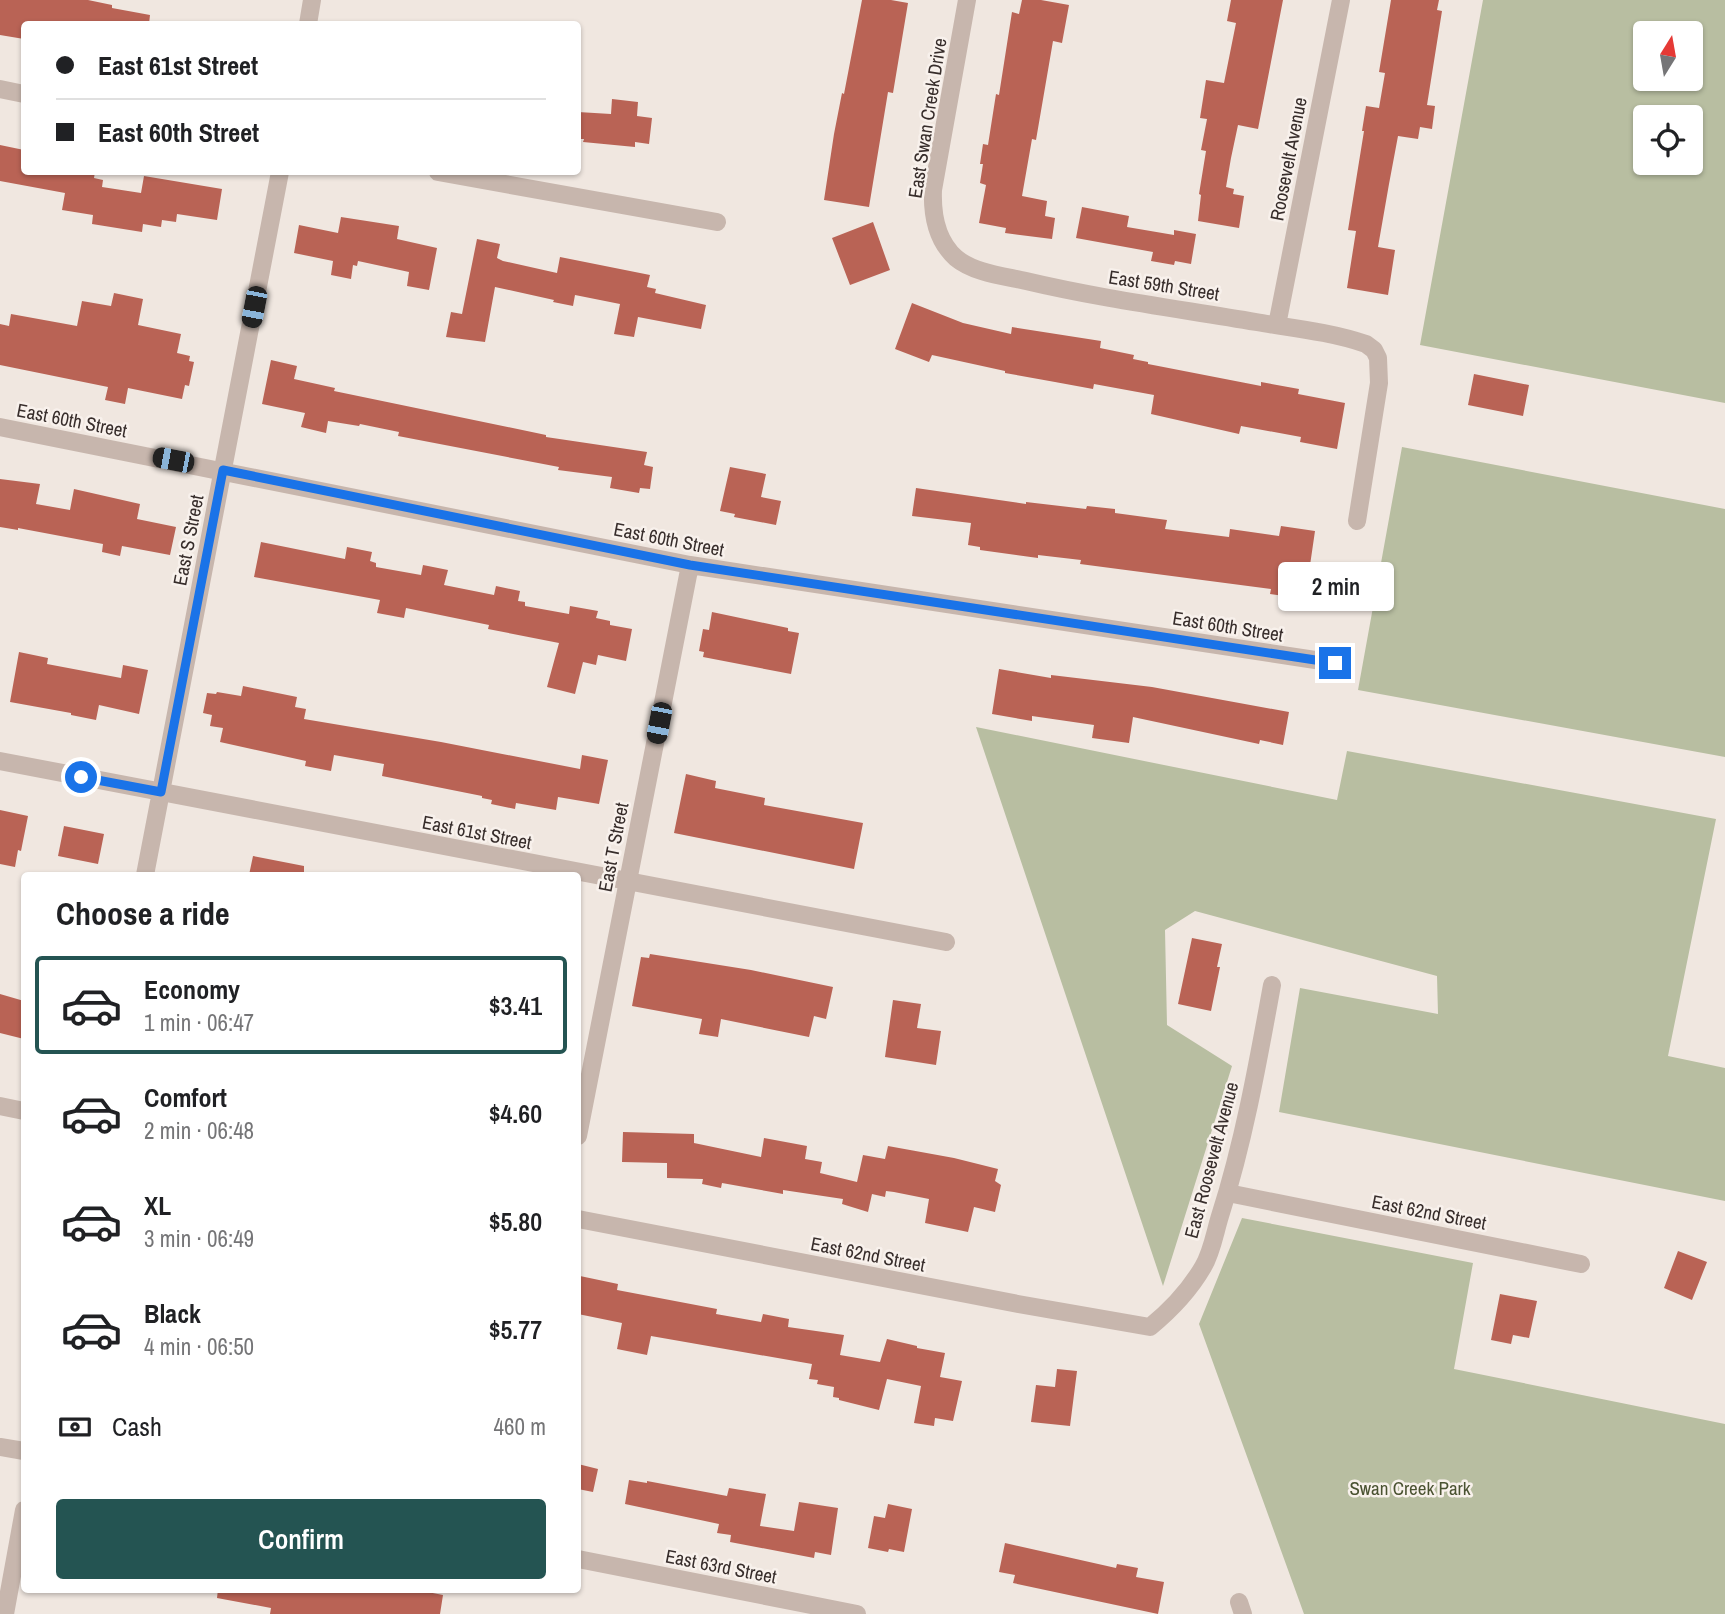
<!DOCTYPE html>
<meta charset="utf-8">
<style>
body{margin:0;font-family:"Archivo Narrow",sans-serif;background:#f6f6f6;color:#202124;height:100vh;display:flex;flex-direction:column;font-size:26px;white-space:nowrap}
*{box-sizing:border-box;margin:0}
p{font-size:23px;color:#757577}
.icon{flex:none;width:38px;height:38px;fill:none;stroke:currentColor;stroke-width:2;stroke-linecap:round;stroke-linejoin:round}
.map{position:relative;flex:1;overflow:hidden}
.side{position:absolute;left:21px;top:872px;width:560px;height:721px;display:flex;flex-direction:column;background:#fff;border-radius:7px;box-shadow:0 2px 5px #0004}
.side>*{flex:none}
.hud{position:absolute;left:21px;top:21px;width:560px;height:154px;border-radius:7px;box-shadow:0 2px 5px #0004;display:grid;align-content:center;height:154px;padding:0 35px;background:#fff}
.needle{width:46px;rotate:11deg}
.tools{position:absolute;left:1633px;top:21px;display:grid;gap:14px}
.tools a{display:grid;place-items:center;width:70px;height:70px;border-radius:7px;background:#fff;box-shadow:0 2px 5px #0004;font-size:35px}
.end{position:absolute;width:32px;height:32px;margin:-16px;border:9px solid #1a73e8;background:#fff;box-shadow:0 0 0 4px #fff}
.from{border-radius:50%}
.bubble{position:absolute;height:49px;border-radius:7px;background:#fff;box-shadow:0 2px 5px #0004;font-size:23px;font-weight:600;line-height:49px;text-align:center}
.car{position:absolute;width:21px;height:42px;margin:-21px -10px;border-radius:9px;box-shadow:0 0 5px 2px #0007;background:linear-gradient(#222 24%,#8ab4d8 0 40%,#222 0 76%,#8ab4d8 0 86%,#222 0)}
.hud b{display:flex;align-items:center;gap:24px;height:66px;font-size:26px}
.hud b+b{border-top:2px solid #e0e0e0}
.hud i{width:18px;height:18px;background:#202124}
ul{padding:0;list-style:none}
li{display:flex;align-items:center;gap:21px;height:98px;margin:0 14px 10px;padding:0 21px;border:4px solid transparent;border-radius:7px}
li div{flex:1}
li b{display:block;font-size:26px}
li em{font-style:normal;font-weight:600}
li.on{border-color:#245452}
li>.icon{width:63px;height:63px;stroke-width:1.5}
h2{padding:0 35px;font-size:32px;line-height:84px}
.pay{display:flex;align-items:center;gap:18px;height:77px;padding:0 35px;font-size:26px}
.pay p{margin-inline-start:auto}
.button{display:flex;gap:14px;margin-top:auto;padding:14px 35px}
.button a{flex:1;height:80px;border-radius:7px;background:#245452;color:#fff;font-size:28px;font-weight:600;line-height:80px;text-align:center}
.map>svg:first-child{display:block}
.green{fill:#b8bea1;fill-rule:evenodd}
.building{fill:#b96355}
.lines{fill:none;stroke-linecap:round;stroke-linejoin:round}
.minor{stroke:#c7b6ad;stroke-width:18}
.route{stroke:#1a73e8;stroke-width:9}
.labels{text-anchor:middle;stroke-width:5;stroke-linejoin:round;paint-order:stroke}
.street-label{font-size:19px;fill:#372d2b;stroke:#f8f1ec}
.park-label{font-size:19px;fill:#4a5231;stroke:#f8f1ec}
</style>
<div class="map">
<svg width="1725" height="1614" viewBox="0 0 1725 1614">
<rect width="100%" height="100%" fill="#f0e7e0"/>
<path class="green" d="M1483,0H1725V403L1420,345ZM1690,33V79H1645V33ZM1645,117H1690V163H1645Z
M1402,447L1725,509V757L1358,690Z
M976,727L1337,800L1347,751L1716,819L1668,1056L1725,1068V1201L1279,1112L1300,988L1438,1014L1437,976L1195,911L1165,930L1167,1025L1232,1066L1163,1286Z
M1242,1218L1473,1263L1454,1369L1725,1424V1614H1304L1199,1324Z"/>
<path class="building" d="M0,0H88L112,5V8L150,15L149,24H24V39L0,35Z
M862,0H891L908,3L893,93L888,92L869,207L824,200L834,134L842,93L844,94Z
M1022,0H1041L1069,5L1062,43L1053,41L1036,140L1032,139L1022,196L1047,201L1045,216L1055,218L1052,239L1005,233L1006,228L979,223L986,185L980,183L983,164H980L983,144L988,145L996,94L999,95L1012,12L1019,14Z
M1231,0H1283L1258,129L1238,125L1231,158L1226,187L1234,189L1233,194L1244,196L1239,228L1198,221L1201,195L1199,194L1206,151L1201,150L1207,119L1200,118L1206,80L1224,83L1236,23L1227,21Z
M1391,0H1439L1437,10L1442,11L1427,105L1435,106L1432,129L1420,127L1418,139L1398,136L1389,184L1378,247L1395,250L1388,295L1347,288L1356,231L1348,230L1364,131H1362L1366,106L1379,108L1385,73L1379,72Z
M612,99L638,102L637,116L652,118L649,144L635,142V147L583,142L584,139H578V112L611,114Z
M0,145L24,150V172H95L94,178L103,180L102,187L141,193L144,176L222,189L217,220L177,214L176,222L162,220L161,227L143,224L142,232L92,224L93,215L62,210L65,193L0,181Z
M1082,207L1129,216L1127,227L1174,235V230L1196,234L1191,264L1175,261L1174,265L1151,261L1153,252L1076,238Z
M341,217L399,226L397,239L437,248L429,290L407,286L409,272L358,261L357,266L353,265L351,279L331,275L333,261L294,253L299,225L338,233Z
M873,222L890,270L850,285L832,238Z
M477,239L500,244L497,258L503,261L557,273L560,257L650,275L647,287L656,289L655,293L706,305L701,329L638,317L634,337L614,334L620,304L575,295L573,306L553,302L554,300L495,287L485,342L446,337L451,312L462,314Z
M114,293L143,299L138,325L181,334L177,353L190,356L189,361L194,362L189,386L185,385L182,399L128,388L125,404L105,400L108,387L0,365V324L9,326L11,314L77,326L82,301L111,306Z
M912,303L963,323L1011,334L1012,327L1101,341L1100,348L1134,355L1133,359L1148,362V364L1261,386V382L1299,389L1298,394L1345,403L1337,449L1300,442L1301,437L1241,426L1239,434L1151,414L1154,395L1094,384L1093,389L1055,382L1005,373V371L932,355L929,362L895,349Z
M271,360L297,366L294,379L335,388L334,391L546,435V437L647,452L644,465L653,467L650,489L640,488L639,493L610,488L612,477L558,470L559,467L398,436L399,432L360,424L359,426L328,421L326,433L301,427L305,413L262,404Z
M1474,374L1529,385L1523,416L1468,405Z
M730,467L766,474L761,497L781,501L776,525L734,517L735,514L720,511Z
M0,479L40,484L36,504L70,510L74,489L140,504L137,519L176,527L170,555L122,546L120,556L102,552L103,544L18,528V530L0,527Z
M916,488L1026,504V502L1086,509L1087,506L1115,509V513L1167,520L1165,529L1229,537L1230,529L1279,536L1281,526L1315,531L1308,579L1301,577L1298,598L1270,594L1271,589L1080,564L1081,560L1038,555V558L980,550V547L968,545L971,523L912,516Z
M261,542L345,559L347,547L372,552L370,561L376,563V567L421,575L423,565L448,570L444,585L494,595L496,586L520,591L518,601L525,602V606L569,614L570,606L598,611L596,618L610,621V625L632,629L626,661L598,655L596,665L583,662L575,694L547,687L559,643L488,629L489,625L406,608L404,618L377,613L380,600L254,577Z
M712,612L788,628V631L799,633L791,674L703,657L704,652L699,651L703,629L709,630Z
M19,652L48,658L47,664L121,678L123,665L148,670L139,714L99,705L96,720L71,715V713L10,702Z
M999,669L1051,678V675L1152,687L1289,712L1283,745L1260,740L1259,744L1133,717L1129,743L1092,738L1094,725L1032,716V721L992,714Z
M243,686L297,697L295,707L306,709L304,719L441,742L580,769L582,755L608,760L599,804L558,797L556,810L516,803L515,809L491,804L492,800L482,798V796L382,776L384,764L334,755L331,771L305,766L306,761L220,742L223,728L210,726L212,715L203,713L207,693L216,694L217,692L241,696Z
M686,774L716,781L715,788L765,798L764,805L863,823L854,869L674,833Z
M0,810L28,816L21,851L18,850L15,867L0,864Z
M64,826L104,834L98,864L58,856Z
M253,856L304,866V875H249Z
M1192,938L1222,944L1217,967H1220L1211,1011L1178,1004Z
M650,954L751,970L833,987L826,1019L814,1016L809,1037L721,1019L718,1037L699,1034L702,1019L632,1006L641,957L649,958Z
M0,994L24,1001V1039L0,1033Z
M893,1000L921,1004L917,1028L941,1031L936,1065L885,1057Z
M623,1132L694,1134V1143L761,1157L764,1138L807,1146L805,1159L822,1162L820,1173L857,1182L863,1155L885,1159L888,1146L954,1158L998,1169L995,1181L1001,1185L995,1212L974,1207L968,1232L925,1223L929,1199L894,1192L886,1191L885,1197L872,1194L868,1212L842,1204L843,1199L783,1190V1194L722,1183L721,1188L702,1184L703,1179L667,1178V1163L622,1162Z
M1678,1251L1707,1262L1692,1300L1664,1288Z
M580,1276L618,1284L617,1290L717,1309L716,1314L761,1322L763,1314L789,1319L788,1327L844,1335L840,1355L880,1362L887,1339L917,1346V1348L945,1353L940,1377L962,1381L953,1421L935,1418L934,1426L914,1423L921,1386L887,1379L879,1410L839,1400V1398L833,1397L834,1387L817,1384L818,1380L809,1379L812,1364L651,1336L647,1355L617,1349L622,1323L578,1314Z
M1500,1294L1537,1301L1529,1338L1513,1335L1511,1344L1491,1340Z
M1057,1369L1077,1371L1070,1426L1031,1422L1036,1385L1055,1387Z
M578,1464L598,1469L593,1492L578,1489Z
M629,1480L647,1483V1481L727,1496L729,1488L766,1494L760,1526L794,1531L799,1502L838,1508L831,1555L815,1552L814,1558L730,1542L731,1535L717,1533L719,1524L625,1504Z
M888,1504L912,1509L904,1552L889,1549L888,1552L868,1548L874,1516L885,1518Z
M1005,1543L1116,1568L1117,1564L1138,1568L1136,1577L1164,1582L1158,1614L1013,1583L1015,1575L999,1572Z
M218,1589H412L443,1595L440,1614H270L271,1608L217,1598Z"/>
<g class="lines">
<path class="minor" d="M967,0L933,190C932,215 936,240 956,258C974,273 1004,276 1026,281C1102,299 1180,309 1256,322C1292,328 1331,332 1366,344L1374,350L1378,358L1379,383L1357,521
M308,24L312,0
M0,89L24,94
M438,172L717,222
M1277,325L1341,0
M0,427L690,565L1335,663
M0,761L946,942
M145,875L280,172
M0,1106L24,1111
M578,1136L690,565
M1228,1193L1581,1264
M578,1219L1018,1304L1150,1327C1172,1309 1189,1291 1203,1267C1212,1252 1215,1232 1220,1216C1244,1141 1258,1062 1272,985
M0,1447L24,1451
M578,1559L857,1614
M1239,1602L1243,1614
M5,1614L24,1510"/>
</g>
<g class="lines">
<path class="route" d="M81,777L161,792L223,470L690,565L1335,663"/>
</g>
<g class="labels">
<g class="street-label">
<text transform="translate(927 118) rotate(-81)" y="7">East Swan Creek Drive</text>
<text transform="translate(1288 159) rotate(-79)" y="7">Roosevelt Avenue</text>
<text transform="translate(1164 285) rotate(9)" y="7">East 59th Street</text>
<text transform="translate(72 420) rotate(11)" y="7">East 60th Street</text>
<text transform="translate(669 539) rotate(11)" y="7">East 60th Street</text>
<text transform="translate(188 540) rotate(-79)" y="7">East S Street</text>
<text transform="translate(1228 626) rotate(9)" y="7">East 60th Street</text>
<text transform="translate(477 832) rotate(11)" y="7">East 61st Street</text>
<text transform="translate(613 847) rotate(-79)" y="7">East T Street</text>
<text transform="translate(1211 1160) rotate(-75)" y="7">East Roosevelt Avenue</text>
<text transform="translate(1429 1212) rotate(11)" y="7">East 62nd Street</text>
<text transform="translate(868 1254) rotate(11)" y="7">East 62nd Street</text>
<text transform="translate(721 1566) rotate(11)" y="7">East 63rd Street</text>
</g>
<g class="park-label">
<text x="1410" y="1495">Swan Creek Park</text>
</g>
</g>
</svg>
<div class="tools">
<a><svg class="needle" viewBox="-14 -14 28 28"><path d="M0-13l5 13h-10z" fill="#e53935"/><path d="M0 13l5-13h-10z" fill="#757577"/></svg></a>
<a><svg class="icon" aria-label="locate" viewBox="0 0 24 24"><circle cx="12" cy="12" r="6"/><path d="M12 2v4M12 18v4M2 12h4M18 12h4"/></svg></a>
</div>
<i class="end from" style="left:81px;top:777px"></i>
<i class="end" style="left:1335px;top:663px"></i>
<div class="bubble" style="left:1278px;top:562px;width:116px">2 min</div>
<i class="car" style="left:254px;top:307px;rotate:191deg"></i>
<i class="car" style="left:173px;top:460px;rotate:281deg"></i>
<i class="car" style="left:659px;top:723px;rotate:191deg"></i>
<div class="hud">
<b><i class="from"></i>East 61st Street</b>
<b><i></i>East 60th Street</b>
</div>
<section class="side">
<h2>Choose a ride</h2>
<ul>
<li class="on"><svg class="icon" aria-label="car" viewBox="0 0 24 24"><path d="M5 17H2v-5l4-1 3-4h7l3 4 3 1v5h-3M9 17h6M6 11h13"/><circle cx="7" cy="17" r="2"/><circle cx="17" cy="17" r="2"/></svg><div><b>Economy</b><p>1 min · 06:47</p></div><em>$3.41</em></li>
<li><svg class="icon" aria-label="car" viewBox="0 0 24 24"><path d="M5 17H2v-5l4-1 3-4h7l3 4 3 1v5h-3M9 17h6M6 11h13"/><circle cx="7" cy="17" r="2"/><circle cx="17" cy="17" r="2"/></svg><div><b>Comfort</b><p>2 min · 06:48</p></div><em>$4.60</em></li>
<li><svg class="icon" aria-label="car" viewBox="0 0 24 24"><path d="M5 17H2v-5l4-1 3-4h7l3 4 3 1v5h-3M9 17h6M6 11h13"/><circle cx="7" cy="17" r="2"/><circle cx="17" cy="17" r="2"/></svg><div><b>XL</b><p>3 min · 06:49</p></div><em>$5.80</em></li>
<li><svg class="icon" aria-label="car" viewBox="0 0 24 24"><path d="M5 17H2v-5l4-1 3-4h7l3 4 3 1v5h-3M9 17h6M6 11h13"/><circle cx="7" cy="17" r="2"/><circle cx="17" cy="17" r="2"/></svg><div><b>Black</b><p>4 min · 06:50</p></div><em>$5.77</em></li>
</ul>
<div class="pay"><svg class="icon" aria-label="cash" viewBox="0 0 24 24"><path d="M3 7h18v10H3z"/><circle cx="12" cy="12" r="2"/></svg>Cash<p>460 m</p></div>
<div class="button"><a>Confirm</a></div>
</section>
</div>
